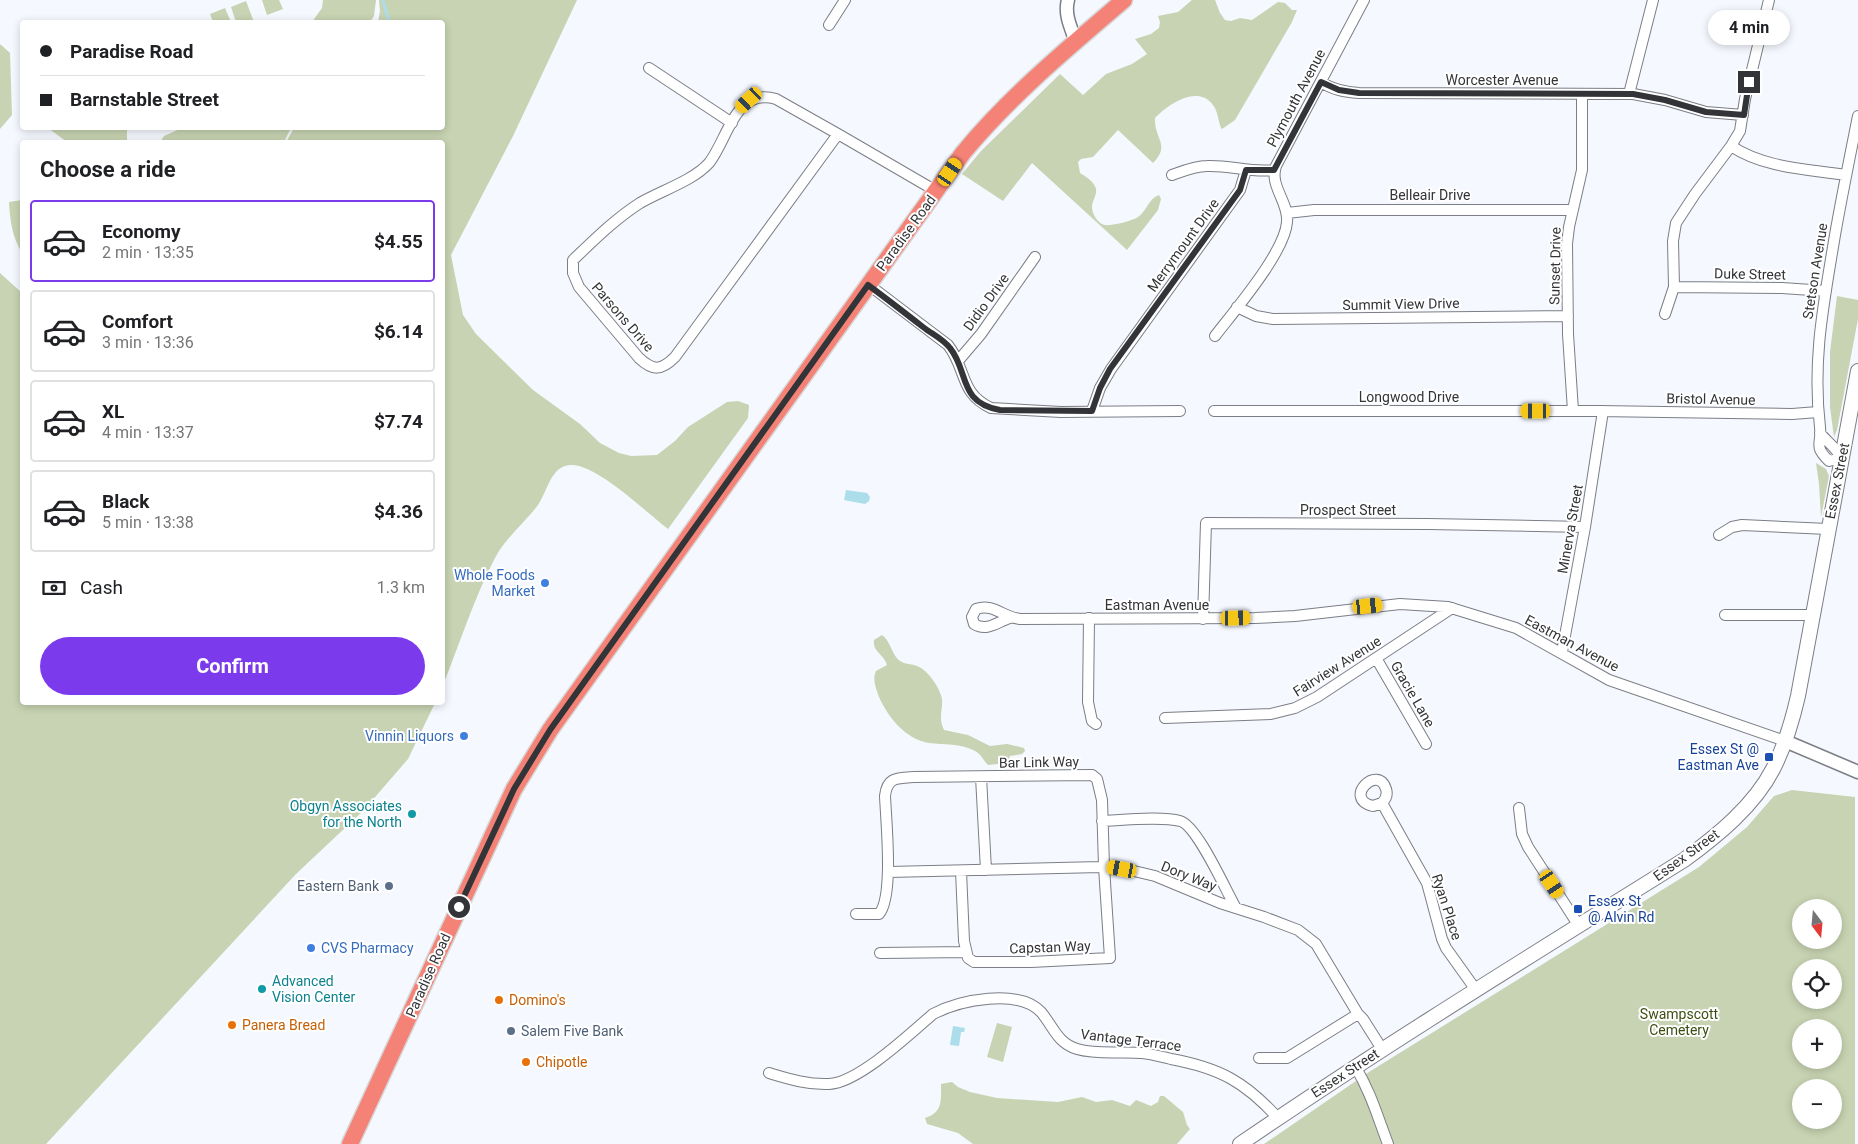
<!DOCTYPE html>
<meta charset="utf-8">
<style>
body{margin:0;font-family:Roboto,sans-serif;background:#f6f6f6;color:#202124;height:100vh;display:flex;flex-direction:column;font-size:19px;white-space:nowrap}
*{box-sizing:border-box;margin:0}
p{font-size:16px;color:#757577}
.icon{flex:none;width:28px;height:28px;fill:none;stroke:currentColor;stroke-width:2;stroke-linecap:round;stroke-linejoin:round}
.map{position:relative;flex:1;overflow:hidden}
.side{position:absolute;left:20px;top:140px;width:425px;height:565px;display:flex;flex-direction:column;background:#fff;border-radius:5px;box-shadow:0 2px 8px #0003}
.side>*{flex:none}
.banner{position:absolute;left:20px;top:20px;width:425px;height:110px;border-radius:5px;box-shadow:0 2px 8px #0003;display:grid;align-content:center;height:110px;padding:0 20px;background:#fff}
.needle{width:32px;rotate:164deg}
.fabs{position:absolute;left:1792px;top:899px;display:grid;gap:10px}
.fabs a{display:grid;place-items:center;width:50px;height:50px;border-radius:50%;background:#fff;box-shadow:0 2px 8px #0003;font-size:25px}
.end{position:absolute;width:22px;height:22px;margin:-11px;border:6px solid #333437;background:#fff;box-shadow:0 0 0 2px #fff}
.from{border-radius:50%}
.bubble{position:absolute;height:35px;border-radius:18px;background:#fff;box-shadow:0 2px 8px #0003;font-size:16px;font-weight:700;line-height:35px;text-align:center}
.car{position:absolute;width:15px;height:30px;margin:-15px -8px;border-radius:6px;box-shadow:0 0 4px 1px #0007;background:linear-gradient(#f5c518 24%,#345 0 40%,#f5c518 0 76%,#345 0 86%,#f5c518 0)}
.banner b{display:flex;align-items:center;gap:18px;height:48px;font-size:19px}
.banner b+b{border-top:1px solid #e0e0e0}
.banner i{width:12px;height:12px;background:#202124}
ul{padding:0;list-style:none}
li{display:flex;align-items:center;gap:15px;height:82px;margin:0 10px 8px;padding:0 10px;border:2px solid #e0e0e0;border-radius:5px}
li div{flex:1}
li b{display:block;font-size:19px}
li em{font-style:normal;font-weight:700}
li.active{border-color:#7c3aed}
li>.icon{width:45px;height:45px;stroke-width:1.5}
h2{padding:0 20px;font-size:22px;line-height:60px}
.pay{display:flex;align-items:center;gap:12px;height:55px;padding:0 20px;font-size:19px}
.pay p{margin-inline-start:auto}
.primary-button{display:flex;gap:10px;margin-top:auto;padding:10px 20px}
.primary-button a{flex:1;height:58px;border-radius:30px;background:#7c3aed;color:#fff;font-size:20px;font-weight:700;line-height:58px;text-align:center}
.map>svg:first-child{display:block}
.green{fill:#c7d3b2;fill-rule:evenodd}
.water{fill:#abddea}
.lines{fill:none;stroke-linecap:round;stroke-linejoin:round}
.stream{stroke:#abddea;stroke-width:3}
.minor-casing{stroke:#7b7e85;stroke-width:12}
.tertiary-casing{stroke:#7b7e85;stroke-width:15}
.secondary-casing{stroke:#7b7e85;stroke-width:16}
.trunk-casing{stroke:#d6d6d7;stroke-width:19}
.minor{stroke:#fff;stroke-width:10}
.tertiary{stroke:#fff;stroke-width:12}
.secondary{stroke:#fff;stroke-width:14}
.trunk{stroke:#f48276;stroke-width:16}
.route{stroke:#333437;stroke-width:6}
.shop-dot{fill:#3f7fe0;stroke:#fff;stroke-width:2}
.transit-dot{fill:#1a4fb4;stroke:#fff;stroke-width:2}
.culture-dot{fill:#0f9aa8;stroke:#fff;stroke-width:2}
.service-dot{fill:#5c6f8a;stroke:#fff;stroke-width:2}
.food-dot{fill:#e8710a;stroke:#fff;stroke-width:2}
.labels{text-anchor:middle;stroke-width:4;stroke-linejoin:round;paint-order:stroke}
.street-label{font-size:14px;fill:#333437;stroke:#fff}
.shop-label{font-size:14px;fill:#366cbe;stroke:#fff;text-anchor:end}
.transit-label{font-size:14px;fill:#164399;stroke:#fff;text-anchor:end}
.culture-label{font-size:14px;fill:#0d838f;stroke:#fff;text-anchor:end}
.service-label{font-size:14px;fill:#4e5e75;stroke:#fff;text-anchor:end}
.food-label{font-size:14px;fill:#c56008;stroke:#fff;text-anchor:start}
.park-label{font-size:14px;fill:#3d4d12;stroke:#fff}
</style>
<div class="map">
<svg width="1858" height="1144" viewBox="0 0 1858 1144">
<rect width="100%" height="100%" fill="#f5f8fe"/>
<path class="green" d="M262,0H279L283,9L267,15Z
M323,0H376L374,16L370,22H312L322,8Z
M379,0H577L513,136L451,255L463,315L476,334L533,390L580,424L600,443L619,453L631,456L657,455L675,441L688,427L727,402L738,401L749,405L748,418L668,529C647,513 596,463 570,465C551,466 547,492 538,505C526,521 504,540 495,558C474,598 460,643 443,685L442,142H286L294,128H442V22H378L380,11Z
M1192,0H1215L1220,13L1225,20L1231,21L1240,18L1252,20L1278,2L1285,3L1292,10H1297L1292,22L1235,120L1222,129L1221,128C1218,121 1218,111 1213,105C1198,84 1168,104 1155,118C1154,140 1171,144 1153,163L1118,130L1093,157L1081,159L1078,162L1080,173C1086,177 1094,181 1096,189C1097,195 1092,201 1092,207C1092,214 1098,224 1105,225C1112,226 1132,221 1138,217C1147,211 1148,199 1159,195L1161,199L1158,210L1127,250L1032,163L1003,201L962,174L981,151L1060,74L1083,95L1106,74L1132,64L1147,54L1135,39L1151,34L1159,28L1160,22L1158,16L1178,12Z
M246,1L254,22H236L231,7Z
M225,8L231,22H213L210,14Z
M0,44L10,53L12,115L0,129Z
M48,128H127V142H67Z
M182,128H291L284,142H160L164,136Z
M22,200V253C12,236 10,221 9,202Z
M0,273L22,293V702L435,703L408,759L363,811L296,874L46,1144H0Z
M1837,296L1858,300V319L1837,430L1834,437L1830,407V352Z
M1816,463L1826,469L1829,476L1821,517L1819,484Z
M882,635C889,640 891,650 896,657C901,665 910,663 917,666C928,670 940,688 942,699C943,710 938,718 944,730L968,735L990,746L1007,744L1024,748L1025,751L1022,754L1010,756L1007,763L988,765C983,760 981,754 975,751C961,743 944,745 929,743C905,739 888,717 879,697C876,688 872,680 876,671L887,665C884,654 872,652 874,640Z
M1792,790L1855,797V1144H1264L1369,1072L1699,867L1747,827L1774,796ZM1801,908H1834V940H1801ZM1801,968H1834V1000H1801ZM1801,1028H1834V1060H1801ZM1801,1088H1834V1120H1801Z
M997,1023L1012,1027L1003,1062L987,1057Z
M952,1082L958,1087L970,1092L997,1098L1058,1102L1082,1097L1096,1102L1112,1100L1130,1106L1136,1100L1151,1106L1158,1102L1160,1096H1164L1183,1112L1187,1125L1190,1129L1177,1144H973L958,1133L927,1124L925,1118C943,1112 941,1101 941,1084Z"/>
<path class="water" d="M846,490L867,493L870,497L869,501L865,504L844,500Z
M953,1026L965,1028L964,1032H961L959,1046L950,1045Z"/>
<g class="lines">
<path class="stream" d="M383,0L389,22"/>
<g class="minor-casing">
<path id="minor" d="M1769,0L1745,99L1740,131L1731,146C1764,168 1807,169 1845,175
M829,25L845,0
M649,68L732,123
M1321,82C1333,90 1345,92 1359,93L1633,94L1665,100L1706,112L1743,115
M1629,94L1653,0
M838,134L776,99C735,87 728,139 709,163C693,181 660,191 640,203C615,219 594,240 573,260V273L579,287L639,358C653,371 661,371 675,357L838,134L936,191
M1172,175C1183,171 1195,166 1207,166C1230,165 1251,173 1274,170
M1287,213L1314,210H1573
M869,285L948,345C967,369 959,393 991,408L1061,412L1180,411
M1674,287L1782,288L1826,291
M1237,307L1256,316L1273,319L1568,316
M1665,314L1674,287L1673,241L1676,223L1695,194L1731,146
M1215,336C1235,310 1285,252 1287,222C1289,202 1269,186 1276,166L1364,0
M958,361L981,334L1035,257
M1092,411L1100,388L1111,369L1240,190L1246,170
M1214,411H1598L1792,414L1818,412
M1573,411L1568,334L1567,244L1569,227L1582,170V94
M1820,433C1827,442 1836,447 1841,458L1829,461C1813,445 1822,446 1820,427C1812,359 1824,302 1835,235C1842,195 1850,156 1858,116
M1719,535L1732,527L1742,525L1828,529
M1725,615H1812
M1010,618C997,622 987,632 974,624L972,617L976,609C994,603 1002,617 1020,619L1255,618L1295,616L1400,604L1448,607L1516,628L1609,680L1785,741
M1089,618L1088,702L1092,721L1096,724
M1203,619L1206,523L1428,524L1585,527
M1562,652L1585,527L1603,411
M1376,658L1426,744
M1165,718L1271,714L1295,708L1317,697L1452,608
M981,777L986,870
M1382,803L1373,806C1342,799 1378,763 1386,789C1388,795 1386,799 1382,803L1427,883L1442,939L1446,948L1476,990
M1519,808L1522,834L1528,847L1579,926
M1102,821C1123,820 1162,816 1180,821C1197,825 1226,891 1236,908
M888,872L1101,867L1134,871L1155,876L1220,903L1264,917L1298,930L1316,944L1358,1014L1363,1019L1382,1049
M856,914H879C894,897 886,821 885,796C887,777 897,778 914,777L1092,775L1097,779L1102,800L1104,867L1110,958L1031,962H974L968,958L964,941L961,871
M880,953L966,952
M1259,1058H1287L1358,1014
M1355,1066C1371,1093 1377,1115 1388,1144
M769,1073C789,1079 808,1085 829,1084C858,1083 910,1034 933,1014C960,1000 1018,988 1041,1012C1053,1026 1057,1043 1077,1049C1098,1055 1121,1051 1142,1053C1152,1054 1162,1057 1171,1059C1220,1068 1245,1082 1278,1118"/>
</g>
<g class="tertiary-casing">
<path id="tertiary" d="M1068,0C1064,14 1071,28 1076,42
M1785,741L1858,772"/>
</g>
<g class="secondary-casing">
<path id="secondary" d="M1240,1144C1385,1045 1535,953 1684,860C1717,836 1754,806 1773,769C1785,746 1792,722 1798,696L1858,371"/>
</g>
<g class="trunk-casing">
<path id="trunk" d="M350,1144L514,789L550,730L963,153C1010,96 1068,48 1124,0"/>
</g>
<use href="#minor" class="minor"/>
<use href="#tertiary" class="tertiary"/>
<use href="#secondary" class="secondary"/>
<use href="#trunk" class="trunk"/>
</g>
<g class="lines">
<path class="route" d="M459,907L514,789L550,730L868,285C887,299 905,313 923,327C932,334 943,339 950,348C969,371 958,403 1000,410L1092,411L1100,388L1110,369L1240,190L1246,170H1274L1321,82L1339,90L1359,93L1633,94L1665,100L1706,112L1744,115L1749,82"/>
</g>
<g class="shop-dot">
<circle cx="545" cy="583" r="5"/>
<circle cx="464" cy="736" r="5"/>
<circle cx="311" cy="948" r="5"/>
</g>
<g class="transit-dot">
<rect x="1764" y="752" width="10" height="10" rx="2.5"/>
<rect x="1573" y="904" width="10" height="10" rx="2.5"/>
</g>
<g class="culture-dot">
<circle cx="412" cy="814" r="5"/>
<circle cx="262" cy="989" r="5"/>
</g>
<g class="service-dot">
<circle cx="389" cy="886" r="5"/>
<circle cx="511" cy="1031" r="5"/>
</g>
<g class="food-dot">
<circle cx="499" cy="1000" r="5"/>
<circle cx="232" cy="1025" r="5"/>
<circle cx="526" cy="1062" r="5"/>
</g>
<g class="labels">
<g class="street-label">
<text x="1502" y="85">Worcester Avenue</text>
<text transform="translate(1296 98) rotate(-62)" y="5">Plymouth Avenue</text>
<text x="1430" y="200">Belleair Drive</text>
<text transform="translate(906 233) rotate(-54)" y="5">Paradise Road</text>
<text transform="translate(1183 245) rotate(-54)" y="5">Merrymount Drive</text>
<text transform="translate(1555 266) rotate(-89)" y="5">Sunset Drive</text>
<text transform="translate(1815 271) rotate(-81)" y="5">Stetson Avenue</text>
<text transform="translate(1750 274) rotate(1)" y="5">Duke Street</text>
<text transform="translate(986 302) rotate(-54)" y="5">Didio Drive</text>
<text transform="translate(1401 304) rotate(-1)" y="5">Summit View Drive</text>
<text transform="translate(623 317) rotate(49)" y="5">Parsons Drive</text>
<text x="1409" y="402">Longwood Drive</text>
<text transform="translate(1711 399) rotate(1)" y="5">Bristol Avenue</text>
<text transform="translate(1837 481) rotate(-79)" y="5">Essex Street</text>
<text x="1348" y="515">Prospect Street</text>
<text transform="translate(1570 529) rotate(-80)" y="5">Minerva Street</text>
<text x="1157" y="610">Eastman Avenue</text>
<text transform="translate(1572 643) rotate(28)" y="5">Eastman Avenue</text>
<text transform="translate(1337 666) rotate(-32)" y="5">Fairview Avenue</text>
<text transform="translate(1413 694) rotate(60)" y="5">Gracie Lane</text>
<text transform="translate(1039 762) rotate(-1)" y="5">Bar Link Way</text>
<text transform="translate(1686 855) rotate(-36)" y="5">Essex Street</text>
<text transform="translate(1189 876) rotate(22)" y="5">Dory Way</text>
<text transform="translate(1447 907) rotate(72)" y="5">Ryan Place</text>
<text transform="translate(1050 947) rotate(-2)" y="5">Capstan Way</text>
<text transform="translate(428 975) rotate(-66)" y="5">Paradise Road</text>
<text transform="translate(1131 1040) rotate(7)" y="5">Vantage Terrace</text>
<text transform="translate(1345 1073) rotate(-33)" y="5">Essex Street</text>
</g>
<g class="shop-label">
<text x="535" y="580">Whole Foods<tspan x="535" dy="16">Market</tspan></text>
<text x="454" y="741">Vinnin Liquors</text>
<text x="321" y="953" text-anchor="start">CVS Pharmacy</text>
</g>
<g class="transit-label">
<text x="1759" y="754">Essex St @<tspan x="1759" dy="16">Eastman Ave</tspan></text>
<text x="1588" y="906" text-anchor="start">Essex St<tspan x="1588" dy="16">@ Alvin Rd</tspan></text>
</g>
<g class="culture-label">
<text x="402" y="811">Obgyn Associates<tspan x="402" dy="16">for the North</tspan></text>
<text x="272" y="986" text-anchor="start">Advanced<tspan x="272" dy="16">Vision Center</tspan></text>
</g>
<g class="service-label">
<text x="379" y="891">Eastern Bank</text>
<text x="521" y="1036" text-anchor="start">Salem Five Bank</text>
</g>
<g class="food-label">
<text x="509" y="1005">Domino's</text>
<text x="242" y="1030">Panera Bread</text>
<text x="536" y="1067">Chipotle</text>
</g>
<g class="park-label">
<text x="1679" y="1019">Swampscott<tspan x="1679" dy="16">Cemetery</tspan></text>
</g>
</g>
</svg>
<div class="fabs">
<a><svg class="needle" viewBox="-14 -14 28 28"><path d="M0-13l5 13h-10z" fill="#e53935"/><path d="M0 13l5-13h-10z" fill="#757577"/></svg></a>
<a><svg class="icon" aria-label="locate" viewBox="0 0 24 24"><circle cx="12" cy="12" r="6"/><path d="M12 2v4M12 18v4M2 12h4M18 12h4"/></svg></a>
<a>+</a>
<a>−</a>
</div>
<i class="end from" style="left:459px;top:907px"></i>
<i class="end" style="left:1749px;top:82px"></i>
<div class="bubble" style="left:1708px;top:10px;width:82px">4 min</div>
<i class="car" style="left:749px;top:100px;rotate:227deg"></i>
<i class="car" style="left:950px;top:172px;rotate:34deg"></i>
<i class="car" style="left:1536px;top:411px;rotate:270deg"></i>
<i class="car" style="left:1368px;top:606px;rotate:84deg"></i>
<i class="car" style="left:1236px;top:618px;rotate:89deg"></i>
<i class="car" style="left:1122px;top:869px;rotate:280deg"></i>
<i class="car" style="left:1552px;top:884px;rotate:146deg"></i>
<div class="banner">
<b><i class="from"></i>Paradise Road</b>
<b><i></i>Barnstable Street</b>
</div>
<section class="side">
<h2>Choose a ride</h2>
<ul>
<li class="active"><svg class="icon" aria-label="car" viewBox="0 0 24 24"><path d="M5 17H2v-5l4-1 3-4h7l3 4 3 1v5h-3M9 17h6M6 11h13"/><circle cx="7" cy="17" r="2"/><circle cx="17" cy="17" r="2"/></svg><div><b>Economy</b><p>2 min · 13:35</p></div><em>$4.55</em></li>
<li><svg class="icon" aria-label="car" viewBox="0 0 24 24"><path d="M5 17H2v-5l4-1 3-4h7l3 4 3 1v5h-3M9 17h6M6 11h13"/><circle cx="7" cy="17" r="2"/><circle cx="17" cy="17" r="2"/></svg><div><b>Comfort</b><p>3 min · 13:36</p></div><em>$6.14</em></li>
<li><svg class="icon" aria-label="car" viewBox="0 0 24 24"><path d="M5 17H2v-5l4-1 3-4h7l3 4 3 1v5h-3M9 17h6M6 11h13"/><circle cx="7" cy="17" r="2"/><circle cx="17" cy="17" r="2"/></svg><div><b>XL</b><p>4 min · 13:37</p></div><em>$7.74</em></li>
<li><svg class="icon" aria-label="car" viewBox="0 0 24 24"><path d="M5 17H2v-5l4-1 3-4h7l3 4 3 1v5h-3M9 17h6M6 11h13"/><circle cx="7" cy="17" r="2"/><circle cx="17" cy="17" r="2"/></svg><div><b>Black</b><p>5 min · 13:38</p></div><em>$4.36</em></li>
</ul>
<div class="pay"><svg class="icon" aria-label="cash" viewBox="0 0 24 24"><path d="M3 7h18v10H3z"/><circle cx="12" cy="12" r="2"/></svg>Cash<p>1.3 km</p></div>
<div class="primary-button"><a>Confirm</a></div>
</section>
</div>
